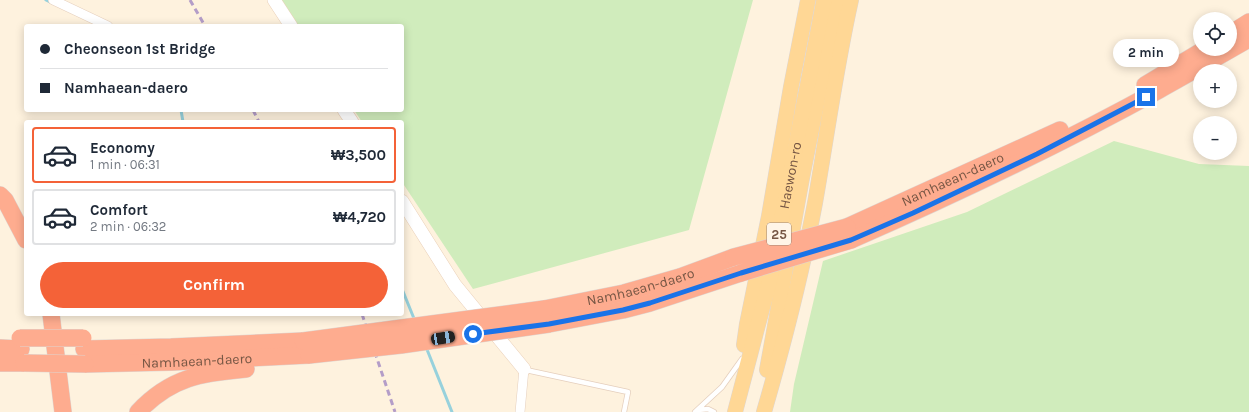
<!DOCTYPE html>
<meta charset="utf-8">
<style>
body{margin:0;font-family:Karla,sans-serif;background:#f2f2f3;color:#1f2937;height:100vh;display:flex;flex-direction:column;font-size:15px;white-space:nowrap}
*{box-sizing:border-box;margin:0}
p{font-size:13px;color:#747a83}
.icon{flex:none;width:22px;height:22px;fill:none;stroke:currentColor;stroke-width:2;stroke-linecap:round;stroke-linejoin:round}
.map{position:relative;flex:1;overflow:hidden}
.panel{position:absolute;left:24px;top:120px;width:380px;height:196px;display:flex;flex-direction:column;background:#fff;border-radius:4px;box-shadow:0 2px 10px #0003}
.panel>*{flex:none}
.banner{position:absolute;left:24px;top:24px;width:380px;height:88px;border-radius:4px;box-shadow:0 2px 10px #0003;display:grid;align-content:center;height:88px;padding:0 16px;background:#fff}
.controls{position:absolute;left:1193px;top:12px;display:grid;gap:8px}
.controls a{display:grid;place-items:center;width:44px;height:44px;border-radius:50%;background:#fff;box-shadow:0 2px 10px #0003;font-size:20px}
.end{position:absolute;width:18px;height:18px;margin:-9px;border:5px solid #1a73e8;background:#fff;box-shadow:0 0 0 2px #fff}
.from{border-radius:50%}
.bubble{position:absolute;height:28px;border-radius:14px;background:#fff;box-shadow:0 2px 10px #0003;font-size:13px;font-weight:700;line-height:28px;text-align:center}
.car{position:absolute;width:12px;height:24px;margin:-12px -6px;border-radius:5px;box-shadow:0 0 3px 1px #0007;background:linear-gradient(#222 24%,#8ab4d8 0 40%,#222 0 76%,#8ab4d8 0 86%,#222 0)}
.banner b{display:flex;align-items:center;gap:14px;height:38px;font-size:15px}
.banner b+b{border-top:1px solid #e0e1e3}
.banner i{width:10px;height:10px;background:#1f2937}
ul{padding:7px 0 0;list-style:none}
li{display:flex;align-items:center;gap:12px;height:56px;margin:0 8px 6px;padding:0 8px;border:2px solid #e0e1e3;border-radius:4px}
li div{flex:1}
li b{display:block;font-size:15px}
li em{font-style:normal;font-weight:700}
li.on{border-color:#f46238}
li>.icon{width:36px;height:36px;stroke-width:1.5}
.cta{display:flex;gap:8px;margin-top:auto;padding:8px 16px}
.cta a{flex:1;height:46px;border-radius:24px;background:#f46238;color:#fff;font-size:16px;font-weight:700;line-height:46px;text-align:center}
.map>svg:first-child{display:block}
.green{fill:#d0ecbc}
.lines{fill:none;stroke-linecap:round;stroke-linejoin:round}
.stream{stroke:#97d1dc;stroke-width:3}
.lane-casing{stroke:#e5cfbd;stroke-width:6}
.street-casing{stroke:#e5cfbd;stroke-width:10}
.secondary-casing{stroke:#ead0b9;stroke-width:14}
.primary-casing{stroke:#ded6d2;stroke-width:16}
.highway-casing{stroke:#ded6d2;stroke-width:18}
.lane{stroke:#fff;stroke-width:4.5}
.street{stroke:#fff;stroke-width:9}
.secondary{stroke:#fff;stroke-width:13}
.primary{stroke:#ffd795;stroke-width:15}
.highway{stroke:#feac8f;stroke-width:17}
.rail{stroke:#b49dc8;stroke-width:3;stroke-dasharray:6 4;stroke-linecap:butt}
.highway-bridge-casing{stroke:#ded6d2;stroke-width:18;stroke-linecap:butt}
.highway-bridge{stroke:#feac8f;stroke-width:17}
.route{stroke:#1a73e8;stroke-width:5}
.labels{text-anchor:middle;stroke-width:3;stroke-linejoin:round;paint-order:stroke}
.shield{fill:#fff5e7;stroke:#9f8675;stroke-width:1}
.shield-label{font-size:13px;font-weight:bold;fill:#765644}
.street-label{font-size:14px;fill:#765644;stroke:#fff5e7}
</style>
<div class="map">
<svg width="1249" height="412" viewBox="0 0 1249 412">
<rect width="100%" height="100%" fill="#fef2de"/>
<path class="green" d="M281,0H753L689,230L473,289L402,182V122H362L354,110H402V26H298Z
M1114,141L1199,164L1249,166V412H790L794,384L823,261L967,212Z"/>
<g class="lines">
<path class="stream" d="M46,0L52,3
M181,110L183,122
M402,289L415,321
M426,347L452,412"/>
<g class="lane-casing">
<path id="lane" d="M526,370L628,392L624,412
M698,410L708,409L714,412
M695,412L722,387L742,359"/>
</g>
<g class="street-casing">
<path id="street" d="M53,0L108,26
M520,412L524,369"/>
</g>
<g class="secondary-casing">
<path id="secondary" d="M274,0L291,26
M344,110L352,122
M402,201L455,285L524,369"/>
</g>
<g class="primary-casing">
<g id="primary">
<path d="M744,345L747,324L769,216L791,87L808,0"/>
<path d="M767,370L802,178L837,0"/>
<path id="s1" d="M735,412L770,279L824,0"/>
<path d="M764,412C784,343 802,273 815,203C827,135 836,67 851,0"/>
</g>
</g>
<g class="highway-casing">
<g id="highway">
<path d="M1230,34L1249,22"/>
<path d="M1145,85L1205,49"/>
<path d="M0,195L5,200L26,240"/>
<path id="s2" d="M847,227L1060,130"/>
<path d="M851,240C956,194 1059,145 1159,90C1190,73 1219,56 1249,39"/>
<path id="s3" d="M544,309L624,293L680,277L734,257"/>
<path d="M51,314L63,412"/>
<path d="M549,324L623,310L650,303L741,273"/>
<path d="M0,348L21,349"/>
<path d="M84,349L171,347L303,341"/>
<path d="M0,363H24"/>
<path id="s4" d="M85,364L172,362L309,355"/>
<path d="M138,412C171,377 201,373 246,369"/>
</g>
</g>
<use href="#lane" class="lane"/>
<use href="#street" class="street"/>
<use href="#secondary" class="secondary"/>
<use href="#primary" class="primary"/>
<use href="#highway" class="highway"/>
<path class="rail" d="M190,0L205,26
M253,110L259,122
M362,314L395,412"/>
<g class="highway-bridge-casing">
<path id="highway-bridge" d="M734,257L847,227
M741,273L851,240
M20,338H83
M303,341L544,309
M309,355L401,345L549,324
M24,363L85,364"/>
</g>
<use href="#highway-bridge" class="highway-bridge"/>
</g>
<g class="lines">
<path class="route" d="M473,334L549,324L623,310L650,303L741,273L851,240L913,213L1037,154L1146,97"/>
</g>
<g class="labels">
<rect class="shield" x="767" y="223" width="24" height="22" rx="3"/>
<g class="shield-label">
<text x="779" y="239">25</text>
</g>
<g class="street-label">
<text dy="5" stroke="none"><textPath href="#s1" startOffset="243">Haewon-ro</textPath></text>
<text dy="5" stroke="none"><textPath href="#s2" startOffset="116">Namhaean-daero</textPath></text>
<text dy="5" stroke="none"><textPath href="#s3" startOffset="99">Namhaean-daero</textPath></text>
<text dy="5" stroke="none"><textPath href="#s4" startOffset="112">Namhaean-daero</textPath></text>
</g>
</g>
</svg>
<div class="controls">
<a><svg class="icon" aria-label="locate" viewBox="0 0 24 24"><circle cx="12" cy="12" r="6"/><path d="M12 2v4M12 18v4M2 12h4M18 12h4"/></svg></a>
<a>+</a>
<a>−</a>
</div>
<i class="end from" style="left:473px;top:334px"></i>
<i class="end" style="left:1146px;top:97px"></i>
<div class="bubble" style="left:1113px;top:39px;width:66px">2 min</div>
<i class="car" style="left:443px;top:338px;rotate:81deg"></i>
<div class="banner">
<b><i class="from"></i>Cheonseon 1st Bridge</b>
<b><i></i>Namhaean-daero</b>
</div>
<section class="panel">
<ul>
<li class="on"><svg class="icon" aria-label="car" viewBox="0 0 24 24"><path d="M5 17H2v-5l4-1 3-4h7l3 4 3 1v5h-3M9 17h6M6 11h13"/><circle cx="7" cy="17" r="2"/><circle cx="17" cy="17" r="2"/></svg><div><b>Economy</b><p>1 min · 06:31</p></div><em>₩3,500</em></li>
<li><svg class="icon" aria-label="car" viewBox="0 0 24 24"><path d="M5 17H2v-5l4-1 3-4h7l3 4 3 1v5h-3M9 17h6M6 11h13"/><circle cx="7" cy="17" r="2"/><circle cx="17" cy="17" r="2"/></svg><div><b>Comfort</b><p>2 min · 06:32</p></div><em>₩4,720</em></li>
</ul>
<div class="cta"><a>Confirm</a></div>
</section>
</div>
